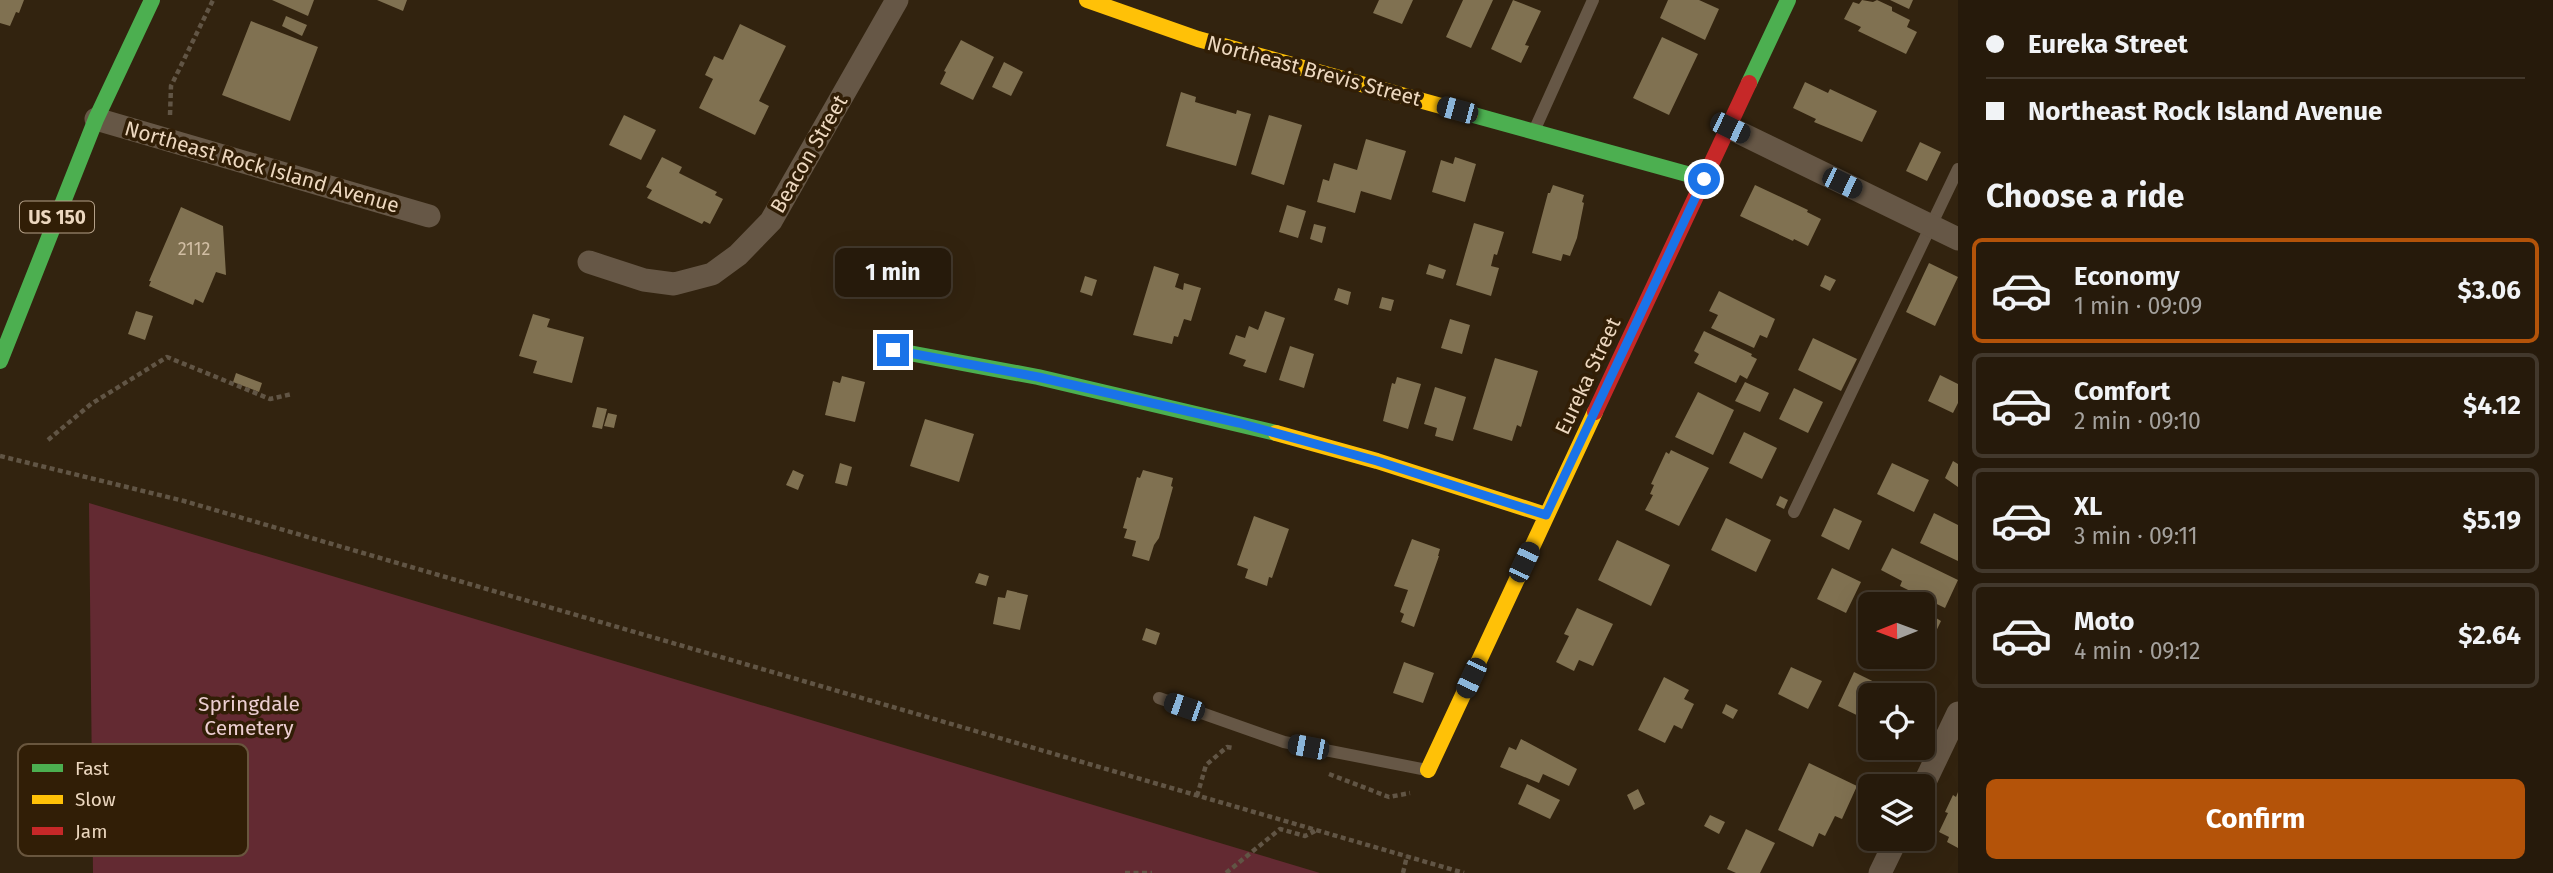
<!DOCTYPE html>
<meta charset="utf-8">
<style>
body{margin:0;font-family:"Fira Sans",sans-serif;background:#2e2314;color:#f1f3f6;height:100vh;display:flex;flex-direction:column;font-size:26px;white-space:nowrap}
*{box-sizing:border-box;margin:0}
p{font-size:23px;color:#a4a19d}
.icon{flex:none;width:38px;height:38px;fill:none;stroke:currentColor;stroke-width:2;stroke-linecap:round;stroke-linejoin:round}
.map{position:relative;flex:1;overflow:hidden}
.sheet{display:flex;flex-direction:column;background:#261a0b;width:595px}
.sheet>*{flex:none}
.guide{display:grid;align-content:center;height:154px;padding:0 28px;background:#261a0b}
.needle{width:46px;rotate:269deg}
.tools{position:absolute;left:1858px;top:592px;display:grid;gap:14px}
.tools a{display:grid;place-items:center;width:77px;height:77px;border-radius:10px;background:#261a0b;box-shadow:0 7px 28px #0002,0 0 0 2px #42382c;font-size:35px}
.end{position:absolute;width:32px;height:32px;margin:-16px;border:9px solid #1a73e8;background:#fff;box-shadow:0 0 0 4px #fff}
.from{border-radius:50%}
.bubble{position:absolute;height:49px;border-radius:10px;background:#261a0b;box-shadow:0 7px 28px #0002,0 0 0 2px #42382c;font-size:23px;font-weight:700;line-height:49px;text-align:center}
.car{position:absolute;width:21px;height:42px;margin:-21px -10px;border-radius:9px;box-shadow:0 0 5px 2px #0007;background:linear-gradient(#222 24%,#8ab4d8 0 40%,#222 0 76%,#8ab4d8 0 86%,#222 0)}
.guide b{display:flex;align-items:center;gap:24px;height:66px;font-size:26px}
.guide b+b{border-top:2px solid #42382c}
.guide i{width:18px;height:18px;background:#f1f3f6}
ul{padding:0;list-style:none}
li{display:flex;align-items:center;gap:21px;height:105px;margin:0 14px 10px;padding:0 14px;border:4px solid #42382c;border-radius:10px}
li div{flex:1}
li b{display:block;font-size:26px}
li em{font-style:normal;font-weight:700}
li.active{border-color:#b45309}
li>.icon{width:63px;height:63px;stroke-width:1.5}
h2{padding:0 28px;font-size:32px;line-height:84px}
.action{display:flex;gap:14px;margin-top:auto;padding:14px 28px}
.action a{flex:1;height:80px;border-radius:10px;background:#b45309;color:#fff;font-size:28px;font-weight:700;line-height:80px;text-align:center}
main{display:flex;flex:1;min-height:0}
.map>svg:first-child{display:block}
.green{fill:#632a32}
.building{fill:#807151}
.lines{fill:none;stroke-linecap:round;stroke-linejoin:round}
.path{stroke:#615545;stroke-width:4.5;stroke-dasharray:5 3.5;stroke-linecap:butt}
.lane{stroke:#665746;stroke-width:12}
.street{stroke:#665746;stroke-width:23}
.fast{stroke:#4caf50;stroke-width:16}
.slow{stroke:#ffc107;stroke-width:16}
.jam{stroke:#c62828;stroke-width:16}
.route{stroke:#1a73e8;stroke-width:9}
.labels{text-anchor:middle;stroke-width:7;stroke-linejoin:round;paint-order:stroke}
.number-label{font-size:18px;fill:#d1bea4}
.shield{fill:#311e06;stroke:#b4a088;stroke-width:2}
.shield-label{font-size:19px;font-weight:bold;fill:#ecd7bf}
.street-label{font-size:21px;fill:#ecd7bf;stroke:#311e06}
.park-label{font-size:21px;fill:#ecced1;stroke:#311e06}
.key{fill:#311e06;stroke:#69563e;stroke-width:2}
.key-label{font-size:19px;fill:#ecd7bf}
</style>
<main>
<div class="map">
<svg width="1958" height="873" viewBox="0 0 1958 873">
<rect width="100%" height="100%" fill="#32230f"/>
<path class="green" d="M89,503L1250,852L1320,873H93Z"/>
<path class="building" d="M0,0H24L19,13L16,12L10,26L0,23Z
M272,0H314L308,16Z
M377,0H407L403,11Z
M1379,0H1413L1402,24L1373,13Z
M1463,0H1493L1471,48L1446,37Z
M1513,0L1541,11L1525,45L1529,46L1521,63L1491,49Z
M1668,0H1699L1719,9L1705,40L1660,18Z
M1862,0L1873,2L1877,0L1892,7V11L1910,20L1907,27L1917,32L1906,54L1858,31L1861,27L1844,19L1853,2L1859,4Z
M1890,0H1913L1909,9Z
M286,16L307,25L302,36L282,26Z
M251,21L318,47L290,121L222,95Z
M740,24L786,46L759,101L769,106L755,135L699,108L713,79L705,75L714,56L723,60Z
M1662,37L1698,54L1669,115L1633,98Z
M961,40L994,57L973,100L940,84L946,72L944,71Z
M1004,62L1023,72L1011,96L992,87Z
M1805,82L1828,93L1830,89L1877,111L1862,142L1814,122L1816,119L1793,108Z
M1181,92L1196,97L1195,102L1236,114L1237,110L1251,114L1236,166L1166,146Z
M624,115L656,130L641,160L609,145Z
M1269,115L1302,125L1284,185L1251,174Z
M1366,139L1406,151L1391,200L1361,191L1355,213L1317,202L1323,179L1329,181L1334,163L1357,170Z
M1920,142L1941,152L1927,181L1906,171Z
M662,157L682,167L679,173L717,192L715,195L723,199L710,224L704,221L702,224L647,198L652,190L646,187Z
M1455,157L1476,164L1465,202L1432,192L1441,160L1453,164Z
M1553,185L1584,195L1582,202L1584,203L1577,238L1570,256L1563,254L1561,261L1532,253L1548,193H1550Z
M1755,185L1808,210L1807,212L1821,219L1808,246L1794,239L1793,241L1740,216Z
M1287,205L1306,211L1298,238L1279,232Z
M181,207L223,226L226,275L216,272L203,303L195,299L193,305L149,286L151,281H149Z
M1474,223L1504,232L1497,255L1494,254L1491,266L1499,268L1491,296L1456,285Z
M1314,224L1326,227L1322,243L1310,239Z
M1929,263L1958,277L1935,326L1906,312Z
M1429,264L1446,270L1443,279L1426,274Z
M1154,266L1179,274L1175,287L1183,290L1184,283L1201,288L1191,321L1184,319L1178,337L1174,336L1172,344L1133,335Z
M1825,275L1836,280L1830,291L1820,286Z
M1085,276L1097,280L1092,296L1080,292Z
M1338,288L1351,292L1348,305L1334,300Z
M1719,291L1775,319L1767,338L1760,335L1754,348L1711,328L1718,315L1709,311Z
M1382,297L1394,300L1391,311L1379,308Z
M136,311L153,316L145,340L128,334Z
M1265,311L1285,318L1266,373L1243,366L1246,360L1229,354L1236,335L1245,338L1249,326L1258,330Z
M533,314L550,319L547,327L584,337L572,383L533,373L537,361L519,356Z
M1450,319L1470,325L1462,354L1441,348Z
M1704,331L1752,354L1751,356L1757,359L1747,379L1740,375L1736,383L1694,363L1699,354L1694,351Z
M1813,338L1857,359L1841,391L1798,370Z
M1290,346L1314,354L1304,388L1279,380Z
M1495,358L1538,371L1521,427L1517,425L1512,441L1473,429Z
M236,373L262,383L259,392L233,382Z
M1940,375L1958,384V403L1953,413L1928,401Z
M842,376L865,382L855,422L825,415L833,381L840,383Z
M1397,377L1421,384L1408,429L1383,421L1392,383L1395,384Z
M1745,382L1769,393L1760,412L1735,401Z
M1435,387L1466,397L1453,441L1435,436L1437,428L1424,424Z
M1794,388L1823,402L1808,433L1779,419Z
M1698,392L1734,410L1713,455L1675,437Z
M597,407L607,409L602,429L592,427Z
M608,413L617,415L614,428L604,426Z
M925,419L974,434L959,482L910,466Z
M1744,432L1777,448L1762,479L1729,463Z
M1671,450L1709,468L1679,526L1645,510L1653,495L1650,494L1654,485L1651,484L1666,452L1669,454Z
M1953,461L1958,464V487L1945,478Z
M840,463L852,467L847,486L835,483Z
M1892,463L1929,480L1914,512L1877,494Z
M793,470L804,475L798,490L786,485Z
M1143,470L1173,478L1171,486L1173,487L1159,538L1154,545L1149,561L1132,556L1136,541L1124,538L1127,529L1123,528L1137,477L1140,478Z
M1780,496L1788,500L1784,509L1776,505Z
M1834,508L1862,521L1849,550L1821,536Z
M1934,513L1958,525V561L1920,543Z
M1254,516L1289,529L1272,578L1269,577L1267,586L1245,578L1248,569L1237,565Z
M1726,518L1771,540L1756,572L1711,550Z
M1412,539L1440,549L1438,556H1439L1414,627L1401,622L1404,614L1400,612L1408,590L1394,586Z
M1617,540L1670,565L1651,606L1598,580Z
M1892,548L1958,580L1945,608L1900,586L1902,581L1881,570Z
M1832,568L1861,582L1846,613L1817,599Z
M979,573L989,576L986,586L975,583Z
M1007,590L1028,595L1020,630L993,624L998,597L1005,598Z
M1874,590L1884,595L1886,593L1909,604H1871V621L1861,616Z
M1577,608L1613,624L1593,666L1579,660L1574,671L1556,662L1569,636L1564,634Z
M1923,610L1941,621L1928,648L1923,646Z
M1146,628L1160,633L1156,645L1142,640Z
M1404,662L1434,673L1423,703L1393,693Z
M1791,667L1822,681L1808,709L1778,694Z
M1854,672L1901,695H1871V722L1838,706Z
M1664,677L1689,690L1684,699L1694,704L1682,729L1674,725L1665,743L1638,730Z
M1726,704L1738,710L1733,719L1722,713Z
M1521,739L1577,769L1569,786L1543,774L1539,783L1500,767L1509,747L1516,750Z
M1809,763L1857,786L1842,819L1835,816L1825,836L1819,833L1813,847L1778,830Z
M1527,784L1560,800L1550,819L1518,804Z
M1638,789L1645,804L1634,810L1627,795Z
M1958,792V848L1947,842L1949,837L1939,832L1948,813L1945,812L1953,795L1956,797Z
M1710,815L1725,822L1719,834L1704,826Z
M1746,829L1775,843L1760,873H1736L1727,869Z"/>
<g class="lines">
<path class="path" d="M170,115L171,86L213,0
M48,440L91,404L167,357L270,399L292,394
M0,456L184,501L1464,873
M1329,774L1389,797L1410,793
M1197,796L1206,765L1227,747L1233,748
M1125,873H1152
M1226,873L1280,829L1305,836L1315,831
M1403,873L1407,856"/>
<path class="lane" d="M1534,131L1593,0
M1794,512L1958,169
M1159,698L1284,742L1427,770"/>
<path class="street" d="M96,119L429,216
M1730,128L1958,239
M589,262L644,280L674,284L712,274L738,255L771,221L897,0
M1923,786L1958,713
M1880,873L1897,838"/>
<path class="fast" d="M1749,83L1788,0
M1470,114L1705,179
M893,350L1038,377L1276,433
M0,361L96,119L152,0"/>
<path class="slow" d="M1087,0L1198,39L1470,114
M1276,433L1377,461L1546,515
M1428,770L1595,412"/>
<path class="jam" d="M1595,412L1749,83"/>
</g>
<g class="lines">
<path class="route" d="M893,350L1038,377L1239,423L1377,461L1546,515L1704,179"/>
</g>
<g class="labels">
<g class="number-label">
<text x="194" y="255">2112</text>
</g>
<rect class="shield" x="20" y="201.5" width="74" height="31" rx="5"/>
<g class="shield-label">
<text x="57" y="224">US 150</text>
</g>
<g class="street-label">
<text transform="translate(1314 71) rotate(15)" y="7">Northeast Brevis Street</text>
<text transform="translate(809 154) rotate(-60)" y="7">Beacon Street</text>
<text transform="translate(262 167) rotate(16)" y="7">Northeast Rock Island Avenue</text>
<text transform="translate(1588 376) rotate(-65)" y="7">Eureka Street</text>
</g>
<g class="park-label">
<text x="249" y="711">Springdale<tspan x="249" dy="24">Cemetery</tspan></text>
</g>
</g>
<rect x="18" y="744" width="230" height="112" rx="10" class="key"/>
<rect x="32" y="764" width="31" height="8" fill="#4caf50"/>
<rect x="32" y="795" width="31" height="9" fill="#ffc107"/>
<rect x="32" y="827" width="31" height="8" fill="#c62828"/>
<g class="key-label">
<text x="75" y="775">Fast</text>
<text x="75" y="806">Slow</text>
<text x="75" y="838">Jam</text>
</g>
</svg>
<div class="tools">
<a><svg class="needle" viewBox="-14 -14 28 28"><path d="M0-13l5 13h-10z" fill="#e53935"/><path d="M0 13l5-13h-10z" fill="#a4a19d"/></svg></a>
<a><svg class="icon" aria-label="locate" viewBox="0 0 24 24"><circle cx="12" cy="12" r="6"/><path d="M12 2v4M12 18v4M2 12h4M18 12h4"/></svg></a>
<a><svg class="icon" aria-label="layers" viewBox="0 0 24 24"><path d="M12 4l9 5-9 5-9-5zM3 14l9 5 9-5"/></svg></a>
</div>
<i class="end from" style="left:1704px;top:179px"></i>
<i class="end" style="left:893px;top:350px"></i>
<div class="bubble" style="left:835px;top:248px;width:116px">1 min</div>
<i class="car" style="left:1457px;top:110px;rotate:285deg"></i>
<i class="car" style="left:1730px;top:128px;rotate:116deg"></i>
<i class="car" style="left:1842px;top:183px;rotate:116deg"></i>
<i class="car" style="left:1524px;top:562px;rotate:25deg"></i>
<i class="car" style="left:1471px;top:678px;rotate:205deg"></i>
<i class="car" style="left:1184px;top:707px;rotate:289deg"></i>
<i class="car" style="left:1308px;top:747px;rotate:281deg"></i>
</div>
<section class="sheet">
<div class="guide">
<b><i class="from"></i>Eureka Street</b>
<b><i></i>Northeast Rock Island Avenue</b>
</div>
<h2>Choose a ride</h2>
<ul>
<li class="active"><svg class="icon" aria-label="car" viewBox="0 0 24 24"><path d="M5 17H2v-5l4-1 3-4h7l3 4 3 1v5h-3M9 17h6M6 11h13"/><circle cx="7" cy="17" r="2"/><circle cx="17" cy="17" r="2"/></svg><div><b>Economy</b><p>1 min · 09:09</p></div><em>$3.06</em></li>
<li><svg class="icon" aria-label="car" viewBox="0 0 24 24"><path d="M5 17H2v-5l4-1 3-4h7l3 4 3 1v5h-3M9 17h6M6 11h13"/><circle cx="7" cy="17" r="2"/><circle cx="17" cy="17" r="2"/></svg><div><b>Comfort</b><p>2 min · 09:10</p></div><em>$4.12</em></li>
<li><svg class="icon" aria-label="car" viewBox="0 0 24 24"><path d="M5 17H2v-5l4-1 3-4h7l3 4 3 1v5h-3M9 17h6M6 11h13"/><circle cx="7" cy="17" r="2"/><circle cx="17" cy="17" r="2"/></svg><div><b>XL</b><p>3 min · 09:11</p></div><em>$5.19</em></li>
<li><svg class="icon" aria-label="car" viewBox="0 0 24 24"><path d="M5 17H2v-5l4-1 3-4h7l3 4 3 1v5h-3M9 17h6M6 11h13"/><circle cx="7" cy="17" r="2"/><circle cx="17" cy="17" r="2"/></svg><div><b>Moto</b><p>4 min · 09:12</p></div><em>$2.64</em></li>
</ul>
<div class="action"><a>Confirm</a></div>
</section>
</main>
